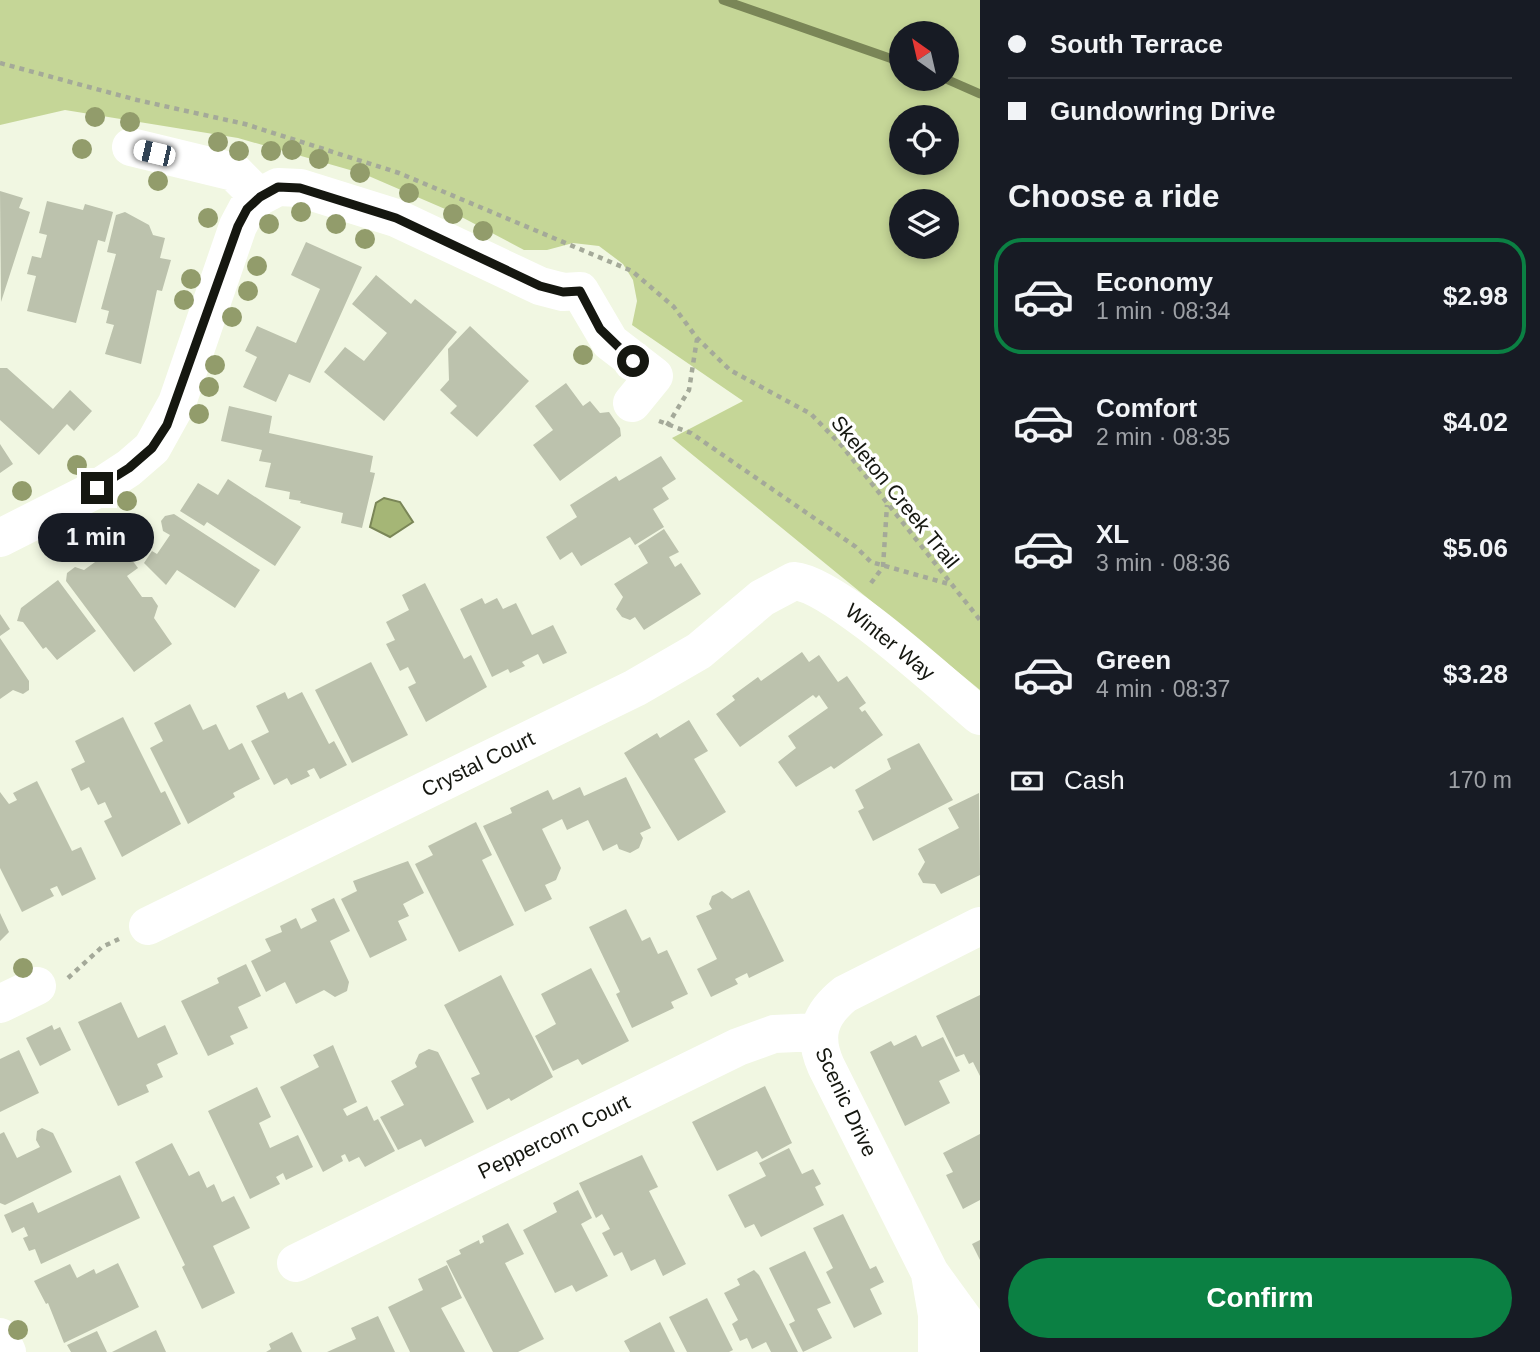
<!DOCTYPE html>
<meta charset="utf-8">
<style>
body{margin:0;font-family:Arial,sans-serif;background:#242831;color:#f1f3f6;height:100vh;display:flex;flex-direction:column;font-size:26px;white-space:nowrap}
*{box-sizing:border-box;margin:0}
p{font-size:23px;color:#9ea1a6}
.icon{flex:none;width:38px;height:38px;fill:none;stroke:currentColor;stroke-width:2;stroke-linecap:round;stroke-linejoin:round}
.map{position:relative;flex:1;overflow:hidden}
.side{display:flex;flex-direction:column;background:#171b24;width:560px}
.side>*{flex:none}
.guide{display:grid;align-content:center;height:154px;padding:0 28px;background:#171b24}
.needle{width:46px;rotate:326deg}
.controls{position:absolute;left:889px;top:21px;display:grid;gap:14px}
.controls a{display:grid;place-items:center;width:70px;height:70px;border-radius:50%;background:#171b24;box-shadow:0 4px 10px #0003;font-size:35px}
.end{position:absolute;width:32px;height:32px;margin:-16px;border:9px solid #151710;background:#fff;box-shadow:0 0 0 4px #fff}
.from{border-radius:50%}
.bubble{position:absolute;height:49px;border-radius:24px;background:#171b24;box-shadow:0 4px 10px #0003;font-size:23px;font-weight:800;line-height:49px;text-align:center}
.car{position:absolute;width:21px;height:42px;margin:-21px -10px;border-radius:9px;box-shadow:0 0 5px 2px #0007;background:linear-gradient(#fff 24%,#345 0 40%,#fff 0 76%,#345 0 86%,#fff 0)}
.guide b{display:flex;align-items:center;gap:24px;height:66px;font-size:26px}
.guide b+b{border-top:2px solid #363941}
.guide i{width:18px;height:18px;background:#f1f3f6}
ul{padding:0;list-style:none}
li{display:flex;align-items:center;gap:21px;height:116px;margin:0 14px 10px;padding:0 14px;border:4px solid transparent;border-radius:28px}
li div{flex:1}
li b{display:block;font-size:26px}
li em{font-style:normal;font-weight:800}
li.selected{border-color:#0b8043}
li>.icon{width:63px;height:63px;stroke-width:1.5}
h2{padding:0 28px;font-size:32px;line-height:84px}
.pay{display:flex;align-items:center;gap:18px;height:77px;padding:0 28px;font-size:26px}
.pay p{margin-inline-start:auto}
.cta{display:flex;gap:14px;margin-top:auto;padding:14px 28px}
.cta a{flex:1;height:80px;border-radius:42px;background:#0b8043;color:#fff;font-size:28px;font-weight:800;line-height:80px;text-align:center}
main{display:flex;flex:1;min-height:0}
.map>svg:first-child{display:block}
.green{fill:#c5d697;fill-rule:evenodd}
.water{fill:#a5b676;stroke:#7a8657;stroke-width:2}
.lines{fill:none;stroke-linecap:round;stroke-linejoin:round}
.stream{stroke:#7a8657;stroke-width:9}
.building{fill:#bcc2ad}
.path{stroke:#a4a999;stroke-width:4.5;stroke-dasharray:5 5;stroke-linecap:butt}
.minor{stroke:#fff;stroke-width:38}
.tree{fill:#929c6b}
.route{stroke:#151710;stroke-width:9}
.labels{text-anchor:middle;stroke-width:7;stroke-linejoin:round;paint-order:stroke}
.street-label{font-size:21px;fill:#151710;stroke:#fff}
</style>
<main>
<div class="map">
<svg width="980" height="1352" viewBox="0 0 980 1352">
<rect width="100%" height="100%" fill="#f1f7e2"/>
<path class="green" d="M0,0H980V690L672,438L743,401L632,325L637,301L633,280L623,264L599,246L573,243L547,250H524L452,212L364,174L238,138L65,110L0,125ZM901,33H947V79H901ZM901,117H947V163H901ZM901,201H947V247H901Z"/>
<path class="water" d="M384,498L400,502L413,522L390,537L370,527L376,503Z"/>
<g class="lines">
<path class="stream" d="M723,0L901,62
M946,79L980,94"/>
</g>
<path class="building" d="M0,191L23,198L19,208L30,212L1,302Z
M47,201L83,210L85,204L113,212L105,242L98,240L76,323L27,311L36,276L27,274L32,256L41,258L47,235L39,233Z
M125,212L149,225L153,235L165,238L160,258L171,260L162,291L157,290L141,364L105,354L114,325L106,323L109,311L101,309L116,254L107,252L116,215Z
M306,242L362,267L310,383L289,374L276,402L243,387L257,357L245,351L257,326L296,343L320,289L291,275Z
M376,275L411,304L415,299L457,332L384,421L324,372L345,347L364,361L387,333L352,304Z
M470,326L529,381L477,437L450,413L457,406L440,390L449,380L448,349Z
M0,368H7L53,409L70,390L92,411L74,431L67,424L39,455L0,420Z
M566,383L583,406L590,401L600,413L609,412L620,428L621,436L560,481L533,445L553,430L535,406Z
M229,406L272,416L269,433L373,456L370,472L375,473L362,528L341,523L343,513L300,503L301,501L289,499L290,492L265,487L271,463L259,461L262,450L221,441Z
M0,444L13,464L0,473Z
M661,456L676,479L662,488L669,499L653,509L664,527L635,545L630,537L581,566L572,552L560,560L546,537L577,517L570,505L616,476L619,481Z
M228,479L301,527L275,566L207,522L204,526L180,511L198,483L218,495Z
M174,514L260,570L235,608L177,570L166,585L144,563L152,551L157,554L170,535L163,531L161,521L165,516Z
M664,529L679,552L669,557L675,567L681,563L701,594L644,630L635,617L630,620L622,617L616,609L623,597L614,584L648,563L638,546Z
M120,544L138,568L127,576L142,597H152L158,606L154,618L172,644L134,672L66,581L67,573L75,567L84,570Z
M58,580L96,631L57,660L46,647L43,649L23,622L17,621L21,608Z
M425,583L464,659L471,655L487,687L426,722L408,687L416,683L408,667L400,671L386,644L395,640L386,622L409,610L402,595Z
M482,598L485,604L497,598L503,609L516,603L532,635L553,625L567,653L543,664L538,654L522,662L525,666L510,673L508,669L492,677L460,609Z
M0,614L10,629L0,636Z
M0,638L29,681V690L23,694L13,690L0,699Z
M802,652L809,662L819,655L838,682L847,676L866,703L859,708L862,712L865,710L883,735L834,769L831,766L796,787L778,762L796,748L788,736L828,708L819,695L816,698L813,695L740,747L716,714L735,700L732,696L758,677L761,681Z
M371,662L408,735L352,763L315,690Z
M285,692L288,699L302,692L329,744L334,741L347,765L320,779L314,768L307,771L310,776L291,785L287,778L274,785L251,741L269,732L256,706Z
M190,704L203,730L216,724L229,750L242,743L260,779L233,793L235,797L188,824L150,748L163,741L154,723Z
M123,717L161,793L165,791L181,824L122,857L104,821L112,817L105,802L98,805L89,787L81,791L71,769L85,762L75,741Z
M689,720L708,751L694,759L726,812L678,841L624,753L657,733L660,738Z
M919,743L953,800L873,841L858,811L864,808L855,790L891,769L887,759Z
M626,777L651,828L640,833L643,838L639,848L630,853L619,849L617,844L603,851L588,820L567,830L562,819L542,829L561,868L556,880L545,885L552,899L525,912L483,826L512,813L510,808L548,790L553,800L580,787L584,796Z
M37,781L72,851L81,847L96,879L62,896L57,886L50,889L54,896L22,912L0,868V792L9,804L17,800L13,793Z
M979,793L980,875L941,894L935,884L923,883L918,874L925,862L918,849L959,828L948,808Z
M476,822L492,855L482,860L514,925L459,952L415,864L433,855L428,846Z
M408,861L424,893L403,904L409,916L398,921L407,940L370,958L341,899L357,891L353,881Z
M749,890L784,961L749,978L747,973L735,979L738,984L711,997L697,969L717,959L696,916L712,909L709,904L712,896L722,891L732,899Z
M334,898L350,931L330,941L349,982L347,991L335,997L324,990L296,1004L285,982L266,992L251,961L271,951L265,939L282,932L280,926L296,918L301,929L317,921L311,909Z
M626,909L642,941L650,937L658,954L667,950L688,994L671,1002L674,1008L632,1028L616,994L620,992L589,927Z
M0,913L9,932L0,941Z
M246,964L261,996L238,1007L248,1028L230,1036L234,1044L208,1056L181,1001L219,983L217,978Z
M591,968L629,1041L582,1065L578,1059L553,1071L535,1036L556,1024L541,994Z
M501,975L553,1077L511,1101L509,1098L487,1110L471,1078L480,1074L444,1005Z
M980,995V1076L973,1062L969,1064L964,1054L956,1057L936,1016Z
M121,1002L138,1038L165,1025L178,1054L157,1064L163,1077L146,1085L149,1092L118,1106L78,1022Z
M52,1025L54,1030L60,1027L71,1050L40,1066L26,1038Z
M916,1035L922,1047L943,1037L960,1071L939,1081L950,1103L905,1126L870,1052L891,1041L894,1046Z
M333,1045L357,1102L343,1109L347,1116L367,1106L374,1121L378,1119L395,1151L365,1167L359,1157L349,1162L345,1154L341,1156L343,1161L323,1172L280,1087L319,1067L313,1055Z
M429,1049L438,1052L474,1122L425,1147L421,1139L398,1150L380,1117L404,1105L391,1081L417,1067L415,1063L419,1054Z
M19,1050L39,1093L0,1112V1059Z
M765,1086L792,1143L762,1159L757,1151L717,1171L692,1122Z
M257,1087L271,1117L259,1123L270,1148L298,1135L313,1167L286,1180L283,1173L276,1177L280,1184L250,1199L208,1111Z
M42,1128L53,1133L72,1172L5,1205L0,1203V1134L4,1132L17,1158L40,1147L36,1140L37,1131Z
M980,1134V1200L963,1209L946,1175L953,1172L943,1153Z
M172,1143L189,1176L199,1171L207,1188L214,1184L222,1202L234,1196L250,1228L213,1246L235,1293L202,1309L182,1267L185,1265L135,1162Z
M789,1148L802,1174L813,1169L821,1184L815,1187L824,1205L761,1237L754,1224L745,1228L728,1195L766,1176L759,1163Z
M642,1155L658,1187L649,1191L686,1264L663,1276L655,1259L631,1271L622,1252L614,1256L602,1233L610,1229L602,1214L596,1218L579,1183Z
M120,1175L140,1218L41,1264L35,1249L29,1251L23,1238L28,1236L24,1227L12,1233L4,1215L33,1202L38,1213Z
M578,1190L592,1218L581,1224L608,1276L576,1292L572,1285L555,1293L523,1230L557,1212L553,1203Z
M843,1214L870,1269L876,1266L884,1282L870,1289L882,1314L854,1328L826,1272L833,1268L813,1228Z
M508,1223L524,1254L505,1263L544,1339L518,1352H493L446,1261L461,1254L459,1250L479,1240L480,1244L484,1242L482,1236Z
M980,1240V1260L972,1244Z
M805,1251L831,1303L817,1309L832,1338L803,1352L789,1324L795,1321L769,1268Z
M118,1263L139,1307L64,1343L48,1303L46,1304L34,1281L70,1264L77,1278L94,1269L96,1274Z
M447,1265L462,1298L441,1308L465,1352H410L388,1307L423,1290L418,1279Z
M754,1270L759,1275L798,1352H771L766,1342L752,1349L747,1338L740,1341L732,1324L738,1320L724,1293L740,1285L737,1279Z
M707,1298L733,1350L729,1352H687L669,1317Z
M378,1316L395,1352H327L356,1339L351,1328Z
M660,1322L675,1352H630L624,1341Z
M156,1330L166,1352H112Z
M97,1331L107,1352H71L67,1345Z
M292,1332L302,1352H266L271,1349L269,1344Z"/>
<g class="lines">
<path class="path" d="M0,63L137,100L245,124L399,173L632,271L674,307L697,338L730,370L811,414L842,446L980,620
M659,421L691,433L856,547L871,562L949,584
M667,426L689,390L697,339
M871,583L883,567L887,505
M68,978L102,947L119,939"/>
<path class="minor" d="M131,147L234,172L259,197
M0,538L97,489L129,468L152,448L177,403L238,226L247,209L259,197L278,187L300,188L396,218L540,286L563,292L580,291L610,342L654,376L632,403
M148,926L635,688L699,651L762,598L794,581C834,584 943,685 980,716
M0,1004L37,986
M296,1263L738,1047L774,1034L818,1032
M930,1274L937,1315V1352
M0,1337L7,1352
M969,1352L964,1320L930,1273L826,1066C812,1035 820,1014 845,994L980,926"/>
</g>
<g class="tree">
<circle cx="95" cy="117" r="10"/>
<circle cx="130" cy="122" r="10"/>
<circle cx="218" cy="142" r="10"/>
<circle cx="82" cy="149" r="10"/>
<circle cx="292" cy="150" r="10"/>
<circle cx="239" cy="151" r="10"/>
<circle cx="271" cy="151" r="10"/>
<circle cx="319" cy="159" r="10"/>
<circle cx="360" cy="173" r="10"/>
<circle cx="158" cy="181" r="10"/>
<circle cx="409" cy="193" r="10"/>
<circle cx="301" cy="212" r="10"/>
<circle cx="453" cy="214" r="10"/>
<circle cx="208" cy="218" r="10"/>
<circle cx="269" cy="224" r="10"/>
<circle cx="336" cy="224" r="10"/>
<circle cx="483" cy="231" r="10"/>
<circle cx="365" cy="239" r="10"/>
<circle cx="257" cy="266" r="10"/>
<circle cx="191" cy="279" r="10"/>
<circle cx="248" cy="291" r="10"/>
<circle cx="184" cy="300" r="10"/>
<circle cx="232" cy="317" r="10"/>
<circle cx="583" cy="355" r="10"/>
<circle cx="215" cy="365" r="10"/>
<circle cx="209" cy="387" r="10"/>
<circle cx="199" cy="414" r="10"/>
<circle cx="77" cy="465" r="10"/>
<circle cx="22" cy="491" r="10"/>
<circle cx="127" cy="501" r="10"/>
<circle cx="23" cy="968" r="10"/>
<circle cx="18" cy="1330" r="10"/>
</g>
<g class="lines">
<path class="route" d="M97,488L129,468L152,448L167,425L238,226L247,209L260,197L278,187L300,188L396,218L540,286L563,292L580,291L600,329L633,361"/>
</g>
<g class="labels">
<g class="street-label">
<text transform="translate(895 492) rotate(51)" y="7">Skeleton Creek Trail</text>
<text transform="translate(890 642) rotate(39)" y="7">Winter Way</text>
<text transform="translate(478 764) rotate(-26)" y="7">Crystal Court</text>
<text transform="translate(846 1102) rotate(65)" y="7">Scenic Drive</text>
<text transform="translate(554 1137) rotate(-26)" y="7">Peppercorn Court</text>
</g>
</g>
</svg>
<div class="controls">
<a><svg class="needle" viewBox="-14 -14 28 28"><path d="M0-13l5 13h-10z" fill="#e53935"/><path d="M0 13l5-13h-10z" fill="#9ea1a6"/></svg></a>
<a><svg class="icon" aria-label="locate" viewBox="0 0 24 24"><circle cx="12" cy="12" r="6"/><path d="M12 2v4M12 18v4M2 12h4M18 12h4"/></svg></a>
<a><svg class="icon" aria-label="layers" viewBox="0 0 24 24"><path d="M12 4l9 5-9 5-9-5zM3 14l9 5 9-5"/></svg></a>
</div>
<i class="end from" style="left:633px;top:361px"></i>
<i class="end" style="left:97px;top:488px"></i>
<div class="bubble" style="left:38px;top:513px;width:116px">1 min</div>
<i class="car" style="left:154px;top:153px;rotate:283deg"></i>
</div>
<section class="side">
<div class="guide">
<b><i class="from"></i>South Terrace</b>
<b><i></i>Gundowring Drive</b>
</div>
<h2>Choose a ride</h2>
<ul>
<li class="selected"><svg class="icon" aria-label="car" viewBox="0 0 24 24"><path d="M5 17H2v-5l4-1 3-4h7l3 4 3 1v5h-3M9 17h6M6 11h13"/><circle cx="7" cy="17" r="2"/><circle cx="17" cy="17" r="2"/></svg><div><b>Economy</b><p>1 min · 08:34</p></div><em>$2.98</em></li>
<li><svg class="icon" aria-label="car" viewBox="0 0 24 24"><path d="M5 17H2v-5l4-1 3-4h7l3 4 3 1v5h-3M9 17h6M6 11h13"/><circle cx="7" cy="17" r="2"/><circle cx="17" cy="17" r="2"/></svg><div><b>Comfort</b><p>2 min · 08:35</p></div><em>$4.02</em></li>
<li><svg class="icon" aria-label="car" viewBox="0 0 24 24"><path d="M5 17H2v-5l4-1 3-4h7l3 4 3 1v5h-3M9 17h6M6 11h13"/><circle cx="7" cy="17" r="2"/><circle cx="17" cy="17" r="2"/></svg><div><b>XL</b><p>3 min · 08:36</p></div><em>$5.06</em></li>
<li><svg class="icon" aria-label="car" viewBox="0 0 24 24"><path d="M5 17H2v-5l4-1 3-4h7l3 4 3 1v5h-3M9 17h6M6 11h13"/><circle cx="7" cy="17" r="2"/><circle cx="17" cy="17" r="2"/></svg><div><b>Green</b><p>4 min · 08:37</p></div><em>$3.28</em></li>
</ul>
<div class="pay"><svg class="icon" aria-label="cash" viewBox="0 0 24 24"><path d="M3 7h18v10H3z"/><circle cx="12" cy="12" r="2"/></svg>Cash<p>170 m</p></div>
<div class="cta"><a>Confirm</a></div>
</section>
</main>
